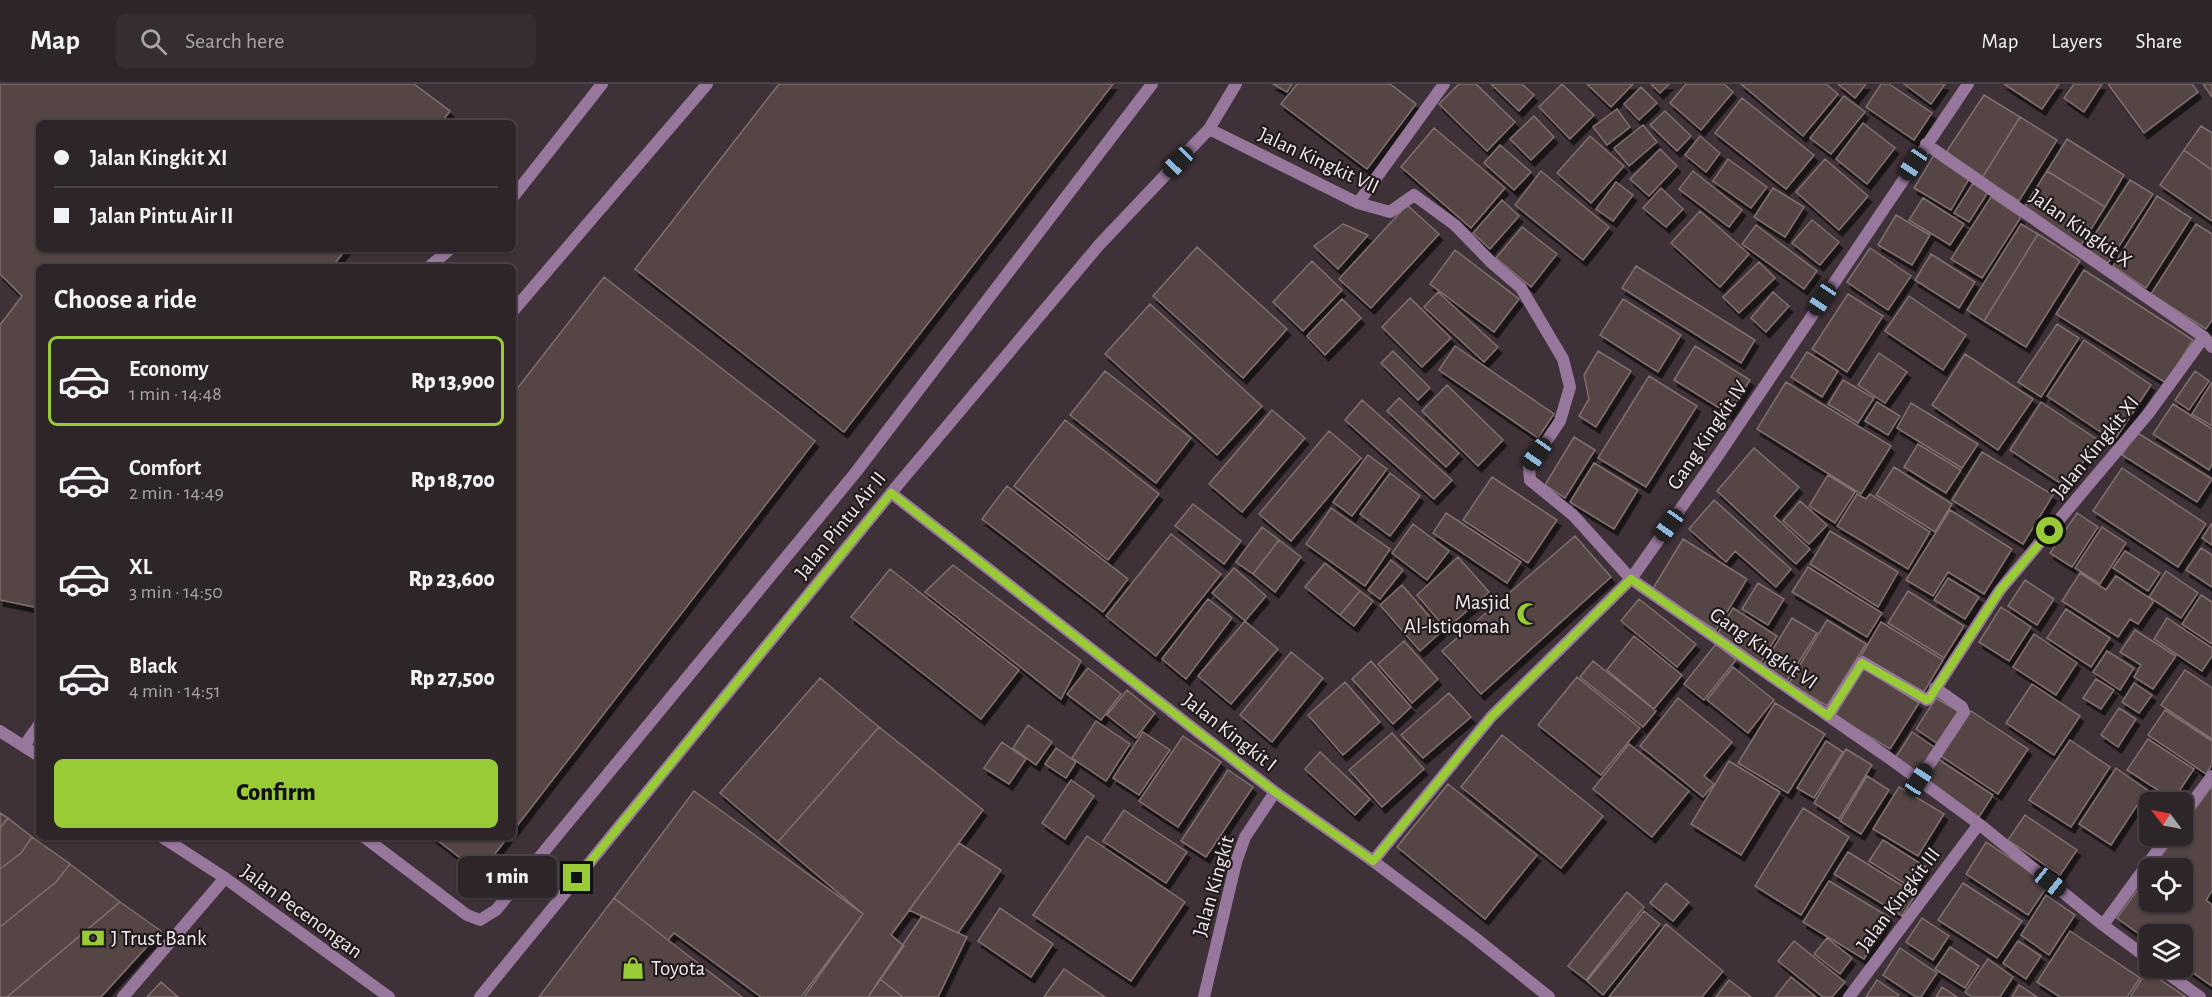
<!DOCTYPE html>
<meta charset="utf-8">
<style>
body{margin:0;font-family:"Alegreya Sans",sans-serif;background:#362d31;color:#f1f3f6;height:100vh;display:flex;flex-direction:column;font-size:22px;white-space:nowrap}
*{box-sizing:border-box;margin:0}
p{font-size:20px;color:#a7a5a8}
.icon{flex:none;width:33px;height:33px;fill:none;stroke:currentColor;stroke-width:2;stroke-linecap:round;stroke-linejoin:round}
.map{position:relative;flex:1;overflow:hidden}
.side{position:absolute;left:36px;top:180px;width:480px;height:576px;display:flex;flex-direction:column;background:#2e2529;border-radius:9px;box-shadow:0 2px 4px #0004,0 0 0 2px #494246}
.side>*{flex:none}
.hud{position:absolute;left:36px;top:36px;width:480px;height:132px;border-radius:9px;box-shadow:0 2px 4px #0004,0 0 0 2px #494246;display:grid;align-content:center;height:132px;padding:0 18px;background:#2e2529}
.needle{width:39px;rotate:302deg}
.tools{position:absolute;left:2139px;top:708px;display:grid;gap:12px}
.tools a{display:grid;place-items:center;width:54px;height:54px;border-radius:9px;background:#2e2529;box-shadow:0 2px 4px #0004,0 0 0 2px #494246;font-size:30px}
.end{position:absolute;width:27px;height:27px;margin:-14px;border:8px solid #99cb36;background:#111;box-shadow:0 0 0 3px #111}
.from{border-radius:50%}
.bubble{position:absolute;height:42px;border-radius:9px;background:#2e2529;box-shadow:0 2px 4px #0004,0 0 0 2px #494246;font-size:20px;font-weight:800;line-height:42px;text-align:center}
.car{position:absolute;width:18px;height:36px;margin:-18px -9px;border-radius:8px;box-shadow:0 0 4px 2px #0007;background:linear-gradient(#222 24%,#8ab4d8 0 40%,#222 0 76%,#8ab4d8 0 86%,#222 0)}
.hud b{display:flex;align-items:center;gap:21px;height:57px;font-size:22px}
.hud b+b{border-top:2px solid #494246}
.hud i{width:15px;height:15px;background:#f1f3f6}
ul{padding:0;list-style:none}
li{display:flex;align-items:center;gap:18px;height:90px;margin:0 12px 9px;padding:0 6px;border:3px solid transparent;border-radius:9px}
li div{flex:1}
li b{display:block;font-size:22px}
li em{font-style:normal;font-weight:800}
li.selected{border-color:#99cb36}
li>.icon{width:54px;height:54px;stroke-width:1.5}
h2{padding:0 18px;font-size:27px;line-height:72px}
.cta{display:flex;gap:12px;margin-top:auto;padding:12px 18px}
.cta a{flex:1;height:69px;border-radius:9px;background:#99cb36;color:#111;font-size:24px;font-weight:800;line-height:69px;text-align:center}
header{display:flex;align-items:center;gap:36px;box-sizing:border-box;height:84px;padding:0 30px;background:#2e2529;border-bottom:2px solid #494246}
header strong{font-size:28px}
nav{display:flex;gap:33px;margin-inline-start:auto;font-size:21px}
.search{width:420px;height:54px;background:#362d31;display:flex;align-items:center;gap:15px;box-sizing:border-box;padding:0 21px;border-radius:9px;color:#a7a5a8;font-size:22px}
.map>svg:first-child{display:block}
.building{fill:#544444;stroke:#806f6f;stroke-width:1.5;filter:url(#shadow)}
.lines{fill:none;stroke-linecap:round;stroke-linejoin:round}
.service{stroke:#98779d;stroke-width:12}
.minor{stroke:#98779d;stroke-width:12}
.tertiary{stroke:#98779d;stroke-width:12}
.route{stroke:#99cb36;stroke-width:8}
.labels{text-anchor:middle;stroke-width:4.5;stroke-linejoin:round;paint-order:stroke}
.street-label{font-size:21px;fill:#f3eaee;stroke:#211b1d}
.poi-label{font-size:21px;fill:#f3eaee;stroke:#211b1d;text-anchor:start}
</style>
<header>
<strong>Map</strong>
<div class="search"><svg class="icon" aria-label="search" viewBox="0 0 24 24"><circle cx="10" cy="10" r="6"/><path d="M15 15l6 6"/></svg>Search here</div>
<nav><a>Map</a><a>Layers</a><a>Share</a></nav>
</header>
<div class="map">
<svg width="2212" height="913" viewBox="0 0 2212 913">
<defs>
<filter id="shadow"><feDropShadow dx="3.5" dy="6" stdDeviation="0" flood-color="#0009"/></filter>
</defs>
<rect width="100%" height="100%" fill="#3e3137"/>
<path class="building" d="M0,0H414L450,27L441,39H39V165H346L332,183H39V524L0,516V241L22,212L0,190Z
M779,0H1113L844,348L635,185Z
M1273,0H1292L1287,8Z
M1297,0H1390L1416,20L1367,85L1281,20Z
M1459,0H1476L1515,38L1487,67L1439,20Z
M1491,0H1522L1534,11L1519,27Z
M1562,0L1594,31L1570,55L1539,23Z
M1587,0H1633L1611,23Z
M1651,0H1669L1660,9Z
M1686,0H1724L1733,8L1701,46L1670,19Z
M1741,0H1826L1838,10L1803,52Z
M1838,0H1866L1855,14Z
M1881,0H1889L1932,29L1914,56L1866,23Z
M1904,0H1945L1931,20Z
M2004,0H2059L2042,25Z
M2074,0H2102L2084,28L2064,14Z
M2108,0H2192L2198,8L2144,49Z
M2203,0H2212V13Z
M1641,3L1657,19L1639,36L1624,20Z
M1984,11L2020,33L1982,94L1945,70Z
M1844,12L1865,28L1831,70L1810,54Z
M1742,14L1814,71L1786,105L1715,49Z
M1617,25L1630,43L1607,61L1593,43Z
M1665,27L1691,52L1677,67L1650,41Z
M1534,32L1554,53L1531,76L1510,55Z
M2020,33L2057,56L2019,117L1982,94Z
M1863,39L1895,64L1867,100L1836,75Z
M1643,41L1657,58L1629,82L1614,64Z
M2201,42L2212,49V86L2184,66Z
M1434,44L1505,104L1471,144L1401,83Z
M1590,52L1624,82L1591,119L1557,89Z
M1700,52L1720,69L1706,88L1685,71Z
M2067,55L2124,91L2105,123L2047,87Z
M1500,61L1531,88L1514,106L1484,79Z
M1660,65L1677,82L1649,112L1630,95Z
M2184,66L2212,86V137L2160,101Z
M1934,71L1970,93L1951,126L1914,104Z
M1728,75L1767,103L1751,124L1713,97Z
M1825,75L1868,112L1839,146L1796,108Z
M1541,87L1609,143L1583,176L1515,121Z
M1693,87L1742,126L1729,143L1679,105Z
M2047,87L2105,123L2081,161L2023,125Z
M2130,96L2153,110L2108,179L2086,164Z
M1616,98L1633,111L1613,137L1596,125Z
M1973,99L1988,108L1969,138L1954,129Z
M1661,104L1683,125L1666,143L1643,124Z
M1773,104L1804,123L1785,153L1754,133Z
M2157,112L2191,134L2146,204L2113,182Z
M1991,113L2021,133L1982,194L1951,175Z
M1923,114L1964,140L1950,161L1909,136Z
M1502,116L1519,132L1490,165L1473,149Z
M1407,121L1439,150L1371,224L1339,195Z
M1700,127L1749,170L1720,203L1671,159Z
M1896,131L1930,151L1912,181L1878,161Z
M1812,136L1839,158L1820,181L1792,159Z
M1343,140L1368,151L1338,185L1314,162Z
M2021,140L2038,150L1984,237L1967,226Z
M2196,140L2212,150V236L2206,245L2151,210Z
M1756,141L1817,187L1804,205L1742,160Z
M1522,143L1557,170L1531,203L1496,174Z
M2038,150L2080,177L2026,263L1984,237Z
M1197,163L1287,245L1243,294L1153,212Z
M1870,164L1911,192L1888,226L1847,198Z
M1455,166L1519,215L1494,248L1430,200Z
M1931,170L1975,198L1959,224L1915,196Z
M1312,177L1342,206L1303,247L1273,218Z
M1759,178L1775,194L1739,229L1723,213Z
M1636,182L1755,256L1741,279L1622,204Z
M2084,186L2193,256L2166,299L2056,230Z
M604,193L815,357L513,747V310Z
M1438,208L1498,263L1484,278L1424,223Z
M1773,208L1789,222L1766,248L1751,234Z
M1848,210L1883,232L1847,288L1812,265Z
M1909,212L1966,251L1943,286L1885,247Z
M1410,214L1451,254L1422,283L1382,243Z
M1342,215L1361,234L1325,271L1307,252Z
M1623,215L1681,251L1658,288L1600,251Z
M1150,220L1262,322L1217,371L1105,270Z
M2057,240L2079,254L2041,313L2018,298Z
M2084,256L2151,301L2114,357L2047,312Z
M1455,262L1554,330L1538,354L1439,286Z
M1695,262L1750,296L1729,330L1674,296Z
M1393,267L1430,304L1418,316L1381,279Z
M1598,267L1631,287L1596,343L1579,332L1589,315L1584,291Z
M1807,268L1838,287L1822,313L1791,293Z
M1879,269L1907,288L1885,319L1858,301Z
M1965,270L2033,315L1998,366L1932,321Z
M1105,287L1191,354L1156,399L1070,331Z
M2195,287L2209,297L2189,326L2175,316Z
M1649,292L1697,322L1646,403L1598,374Z
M1843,296L1874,314L1858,339L1828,320Z
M1786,298L1891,362L1861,410L1757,345Z
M2212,298V342L2192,330Z
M1447,301L1503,356L1478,382L1422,327Z
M1399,314L1459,369L1446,383L1387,327Z
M1362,316L1452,396L1434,415L1345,336Z
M1877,318L1900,332L1888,351L1865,337Z
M2041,318L2098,356L2066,403L2010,366Z
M1911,319L1978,360L1962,384L1897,344Z
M2173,320L2212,345V380L2209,386L2153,350Z
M1272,326L1305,354L1242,428L1209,400Z
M1065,336L1159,410L1108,476L1014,402Z
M1329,347L1361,374L1291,457L1259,430Z
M2136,348L2212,395L2197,418L2122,371Z
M1574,353L1595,366L1565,414L1545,401Z
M1918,360L1961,386L1946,409L1904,383Z
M1754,364L1799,403L1774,432L1810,465L1796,480L1717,407Z
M1982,368L2053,411L2023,460L1952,416Z
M1368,371L1387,385L1352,432L1333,418Z
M1594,379L1638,406L1614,445L1570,418Z
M1894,383L1952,420L1935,448L1876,411Z
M2122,384L2206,440L2178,483L2093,427Z
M1390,389L1420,412L1390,452L1360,430Z
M1828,391L1855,408L1835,439L1809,422Z
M1492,393L1557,436L1528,479L1463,436Z
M1007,402L1128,495L1103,528L982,435Z
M1857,410L1866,415L1870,410L1930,448L1908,485L1837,442Z
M1714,416L1791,485L1776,503L1735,467L1726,478L1689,445Z
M1800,417L1827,441L1809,460L1783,437Z
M1193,420L1241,457L1224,480L1175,442Z
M1331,424L1390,465L1365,502L1306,460Z
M1950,426L2012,465L1984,510L1948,488L1933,512L1906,496Z
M1446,429L1521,478L1507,499L1433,449Z
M2077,429L2098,443L2072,483L2050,469Z
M2212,439V461L2202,454Z
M1413,440L1449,467L1427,496L1392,469Z
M1262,443L1279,456L1253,490L1236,478Z
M2102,443L2126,459L2100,500L2075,484Z
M1830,447L1898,488L1878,523L1810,480Z
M1171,450L1221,490L1156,572L1106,532Z
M1575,452L1611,493L1481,610L1442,567Z
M1683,455L1747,495L1716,546L1652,506Z
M1279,456L1301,473L1275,508L1253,490Z
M2201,464L2212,471V503L2186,486Z
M2125,467L2160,489L2148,507L2113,484Z
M1458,473L1489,508L1446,545L1417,511Z
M1391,476L1403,486L1380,515L1368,506Z
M1325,479L1360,507L1340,531L1305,503Z
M953,481L1081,577L1061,615L925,508Z
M1808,483L1882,529L1867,553L1792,508Z
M1234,484L1266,512L1245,537L1212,509Z
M890,485L1019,586L981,635L851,533Z
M2166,487L2198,509L2181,534L2149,513Z
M2080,489L2106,506L2116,492L2154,517L2138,540L2130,535L2118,553L2062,517Z
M1948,494L1979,513L1965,535L1934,516Z
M2025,496L2054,515L2037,541L2008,522Z
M1758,499L1784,515L1768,541L1742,525Z
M1402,501L1442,547L1420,567L1380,521Z
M1360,507L1373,517L1354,542L1340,531Z
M1908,507L1964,542L1944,574L1888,539Z
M2201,511L2212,518V560L2182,540Z
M1208,515L1232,534L1186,595L1162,575Z
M1639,515L1696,560L1677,583L1621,537Z
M2001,523L2031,543L2009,577L1979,558Z
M1733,524L1777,552L1760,580L1716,552Z
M2066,525L2110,554L2091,583L2047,554Z
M1792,534L1817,549L1787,597L1762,583Z
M2167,534L2212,564V572L2202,587L2154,555Z
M1827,536L1866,560L1827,622L1789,599Z
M1245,537L1278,565L1231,620L1198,592Z
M1881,538L1943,576L1922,611L1861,572Z
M2135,546L2176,572L2153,605L2134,593L2141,581L2120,568Z
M2034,550L2077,579L2056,611L2013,583Z
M1634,552L1682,591L1654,625L1607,586Z
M1404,557L1438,595L1412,619L1378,580Z
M1716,560L1736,576L1704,616L1684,600Z
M2107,567L2134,584L2120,606L2093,588Z
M1291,568L1323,594L1272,658L1240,631Z
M1371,577L1411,623L1393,640L1352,595Z
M1593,577L1656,627L1643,643L1580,593Z
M1733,583L1774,616L1748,649L1707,616Z
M1088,584L1121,610L1101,636L1067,610Z
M1863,584L1919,619L1890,665L1834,631Z
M2185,586L2212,604V655L2161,621Z
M1577,593L1640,644L1601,691L1538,641Z
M820,594L879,643L778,758L720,709Z
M2096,595L2114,606L2101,625L2083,614Z
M1345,598L1380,638L1343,671L1308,631Z
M2134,599L2152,611L2139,629L2122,618Z
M2032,600L2080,632L2054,671L2006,639Z
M1127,606L1155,629L1136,654L1107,631Z
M1449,609L1471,633L1423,674L1401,651Z
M1678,614L1732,658L1704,692L1714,700L1703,713L1640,662Z
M1936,614L1959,628L1938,660L1916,645Z
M1775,619L1825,650L1788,709L1738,679Z
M2119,624L2136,635L2118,663L2101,651Z
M2165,626L2212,657V681L2206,690L2148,651Z
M1971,627L2028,665L1998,710L1941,672Z
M1096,637L1130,660L1106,697L1072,674Z
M1028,641L1052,658L1036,681L1013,664Z
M879,643L983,726L891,851L904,862L868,913H804L863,830L778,758Z
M1143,648L1170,666L1139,711L1113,694Z
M1912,648L1937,665L1919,693L1894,676Z
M1392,649L1424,685L1382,723L1349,686Z
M1502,651L1603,732L1561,784L1461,703Z
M1183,652L1221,678L1178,743L1139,717Z
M2148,655L2194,685L2173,716L2127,686Z
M2070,656L2110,683L2071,743L2029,716Z
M1826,657L1843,668L1814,714L1797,704Z
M1002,658L1026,675L1009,700L984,684Z
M1629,660L1689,707L1652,753L1593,705Z
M1056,664L1076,678L1066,694L1045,680Z
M1846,665L1872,681L1839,735L1814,719Z
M1320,668L1370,715L1355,731L1305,685Z
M1938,675L1993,711L1979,733L1925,697Z
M1729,677L1780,708L1741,771L1691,740Z
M2116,684L2147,706L2111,761L2079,740Z
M1228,686L1253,703L1206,773L1181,757Z
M1867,692L1889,706L1861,750L1840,737Z
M1071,696L1094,712L1065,755L1042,739Z
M1448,700L1537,771L1485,835L1397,763Z
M2212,702V807L2206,816L2212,821V902L2182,881V850H2150V858L2117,834L2150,789V818H2182V784H2152L2176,752H2182V743Z
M1899,703L1944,730L1918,772L1873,745Z
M694,707L863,830L801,913H761L674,849L668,856L614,814Z
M1803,724L1849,753L1801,831L1755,802Z
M1124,726L1187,768L1166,799L1103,757Z
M0,729L8,734L0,744Z
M2025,731L2077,766L2060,791L2008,756Z
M8,734L32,753L21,769L0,785V744Z
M1087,752L1185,818L1131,897L1033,831Z
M32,753L70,780L56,798L0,843V785L21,769Z
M433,753H508L480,789Z
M1883,756L1926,783L1913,805L1869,777Z
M1986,758L2049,800L2028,831L1966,790Z
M959,759L1001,786L958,849L909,826Z
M1848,768L1916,810L1902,832L1834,790Z
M70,780L120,818L7,913H0V843L56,798Z
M1829,797L1889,833L1864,875L1803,838Z
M1666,799L1689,818L1673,837L1650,819Z
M1963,799L2022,837L1997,874L1938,836Z
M1627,808L1644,823L1586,896L1568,882Z
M2046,811L2075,831L2049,871L2021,851Z
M614,814L668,856L742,913H539Z
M120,818L161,847L101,913H7Z
M1000,824L1053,860L1031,893L978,857Z
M1644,827L1660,840L1603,911L1587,897Z
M922,832L967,853L938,913H903L880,895Z
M1922,834L1949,852L1933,876L1906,858Z
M1666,840L1723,887L1702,913H1609Z
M2070,847L2140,894L2127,913H2060L2037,898Z
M1827,854L1852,874L1840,890L1814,870Z
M1794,857L1845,898L1832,913H1823L1778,877Z
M2018,857L2041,872L2026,895L2003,879Z
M1950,863L1979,882L1965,904L1935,885Z
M1900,864L1937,889L1921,913H1916L1883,891Z
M1988,875L2013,893L2000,913H1972L1965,908Z
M1064,885L1105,913H1044Z
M2147,887L2186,913H2130Z
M1791,893L1816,913H1775Z
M880,895L903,913H868Z
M1729,896L1751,913H1716Z
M1877,896L1899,911L1897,913H1866Z
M161,898L178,913H147Z
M2019,901L2037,913H2012Z
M1942,903L1957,913H1936Z"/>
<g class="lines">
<path class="service" d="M513,113L602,0
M429,183L450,165
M513,227L707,0
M24,662L39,641
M364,753L467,831L480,836L496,826L856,388L1152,0"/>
<path class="minor" d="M1209,45L1358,119L1390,128L1414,111L1455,141L1492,179L1521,204L1563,275L1570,303L1560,337L1529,383L1530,396L1573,431L1631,495L1889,674L1979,740L2103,841L2150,876
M1926,60L2204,253L2212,263
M1358,119L1444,0
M891,409L1275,708L1373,777L1474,853L1549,913
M1828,632L1862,578L1927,616L1929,615L2000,506L2148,330L2204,253
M1919,696L1964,628L1962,623L1935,604
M2182,732L2212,692
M1373,777L1491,633L1631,495L1719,370L1968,0
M2103,841L2168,752
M2160,884L2200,913
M123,913L225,794
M480,913L891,409L1099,161L1209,45L1236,0
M1204,913L1236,778L1245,753L1275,708
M1849,913L1979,740"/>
<path class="tertiary" d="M0,647L39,672
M162,753L225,794L389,913"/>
</g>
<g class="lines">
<path class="route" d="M577,794L891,409L1275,708L1373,777L1491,633L1631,495L1828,632L1862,579L1927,616L1929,615L2000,506L2050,447"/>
</g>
<defs>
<g id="mosque-bare" transform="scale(1.8)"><path d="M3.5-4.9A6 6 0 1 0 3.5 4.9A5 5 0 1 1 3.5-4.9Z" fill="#99cb36" stroke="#211b1d" stroke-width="2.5" paint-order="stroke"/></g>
<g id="bank-bare" transform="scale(1.8)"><path d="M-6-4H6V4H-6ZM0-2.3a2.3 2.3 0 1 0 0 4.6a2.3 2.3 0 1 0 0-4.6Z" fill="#99cb36" stroke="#211b1d" stroke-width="2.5" paint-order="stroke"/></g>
<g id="shop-bare" transform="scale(1.8)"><path d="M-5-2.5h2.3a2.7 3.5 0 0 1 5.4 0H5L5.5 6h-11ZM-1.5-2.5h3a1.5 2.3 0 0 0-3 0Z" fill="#99cb36" stroke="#211b1d" stroke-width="2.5" paint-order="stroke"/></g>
</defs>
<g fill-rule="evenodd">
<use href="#mosque-bare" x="1528" y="530"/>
<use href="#bank-bare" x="93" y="854"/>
<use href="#shop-bare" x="633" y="884"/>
</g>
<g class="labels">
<g class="street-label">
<text transform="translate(1319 76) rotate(25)" y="7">Jalan Kingkit VII</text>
<text transform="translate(2081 144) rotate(35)" y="7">Jalan Kingkit X</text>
<text transform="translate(1707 351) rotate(-56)" y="7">Gang Kingkit IV</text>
<text transform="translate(2095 363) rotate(-51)" y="7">Jalan Kingkit XI</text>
<text transform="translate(840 441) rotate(-51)" y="7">Jalan Pintu Air II</text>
<text transform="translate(1764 564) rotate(35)" y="7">Gang Kingkit VI</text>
<text transform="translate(1230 648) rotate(38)" y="7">Jalan Kingkit I</text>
<text transform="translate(1213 802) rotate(-74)" y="7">Jalan Kingkit</text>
<text transform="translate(1898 815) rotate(-53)" y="7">Jalan Kingkit III</text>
<text transform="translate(302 827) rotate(36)" y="7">Jalan Pecenongan</text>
</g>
<g class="poi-label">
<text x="1510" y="525" text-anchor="end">Masjid<tspan x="1510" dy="24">Al-Istiqomah</tspan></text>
<text x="111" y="861">J Trust Bank</text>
<text x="651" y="891">Toyota</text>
</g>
</g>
</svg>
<div class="tools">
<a><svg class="needle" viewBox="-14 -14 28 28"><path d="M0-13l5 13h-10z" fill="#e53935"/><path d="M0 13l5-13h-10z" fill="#a7a5a8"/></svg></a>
<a><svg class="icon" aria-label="locate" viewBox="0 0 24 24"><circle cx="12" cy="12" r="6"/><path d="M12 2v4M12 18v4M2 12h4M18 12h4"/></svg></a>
<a><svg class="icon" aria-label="layers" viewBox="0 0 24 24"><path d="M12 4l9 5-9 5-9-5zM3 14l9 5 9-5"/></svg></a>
</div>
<i class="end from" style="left:2050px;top:447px"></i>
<i class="end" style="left:577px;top:794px"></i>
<div class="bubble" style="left:458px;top:772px;width:99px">1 min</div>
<i class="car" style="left:1178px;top:78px;rotate:224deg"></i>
<i class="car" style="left:1913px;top:80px;rotate:214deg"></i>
<i class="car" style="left:1822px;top:215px;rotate:214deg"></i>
<i class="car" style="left:1537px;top:370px;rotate:215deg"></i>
<i class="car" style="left:1669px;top:441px;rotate:215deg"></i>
<i class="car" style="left:1919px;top:696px;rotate:33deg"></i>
<i class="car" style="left:2050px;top:798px;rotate:129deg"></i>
<div class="hud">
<b><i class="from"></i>Jalan Kingkit XI</b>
<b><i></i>Jalan Pintu Air II</b>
</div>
<section class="side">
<h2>Choose a ride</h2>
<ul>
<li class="selected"><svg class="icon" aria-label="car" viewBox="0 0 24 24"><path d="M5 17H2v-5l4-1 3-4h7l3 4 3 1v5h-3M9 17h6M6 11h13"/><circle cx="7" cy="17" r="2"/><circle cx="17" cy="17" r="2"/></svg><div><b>Economy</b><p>1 min · 14:48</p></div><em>Rp 13,900</em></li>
<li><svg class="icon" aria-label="car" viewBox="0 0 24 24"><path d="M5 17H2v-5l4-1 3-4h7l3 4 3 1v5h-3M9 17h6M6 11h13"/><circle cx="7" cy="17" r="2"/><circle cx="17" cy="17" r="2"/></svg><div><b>Comfort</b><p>2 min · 14:49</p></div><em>Rp 18,700</em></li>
<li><svg class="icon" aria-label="car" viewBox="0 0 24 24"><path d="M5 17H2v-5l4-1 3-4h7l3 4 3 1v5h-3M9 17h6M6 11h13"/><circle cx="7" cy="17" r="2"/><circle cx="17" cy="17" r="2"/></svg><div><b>XL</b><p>3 min · 14:50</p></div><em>Rp 23,600</em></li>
<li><svg class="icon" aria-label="car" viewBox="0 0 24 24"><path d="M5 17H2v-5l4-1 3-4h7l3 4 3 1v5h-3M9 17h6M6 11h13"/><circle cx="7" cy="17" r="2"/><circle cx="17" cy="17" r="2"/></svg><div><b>Black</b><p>4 min · 14:51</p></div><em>Rp 27,500</em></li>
</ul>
<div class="cta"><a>Confirm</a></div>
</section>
</div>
